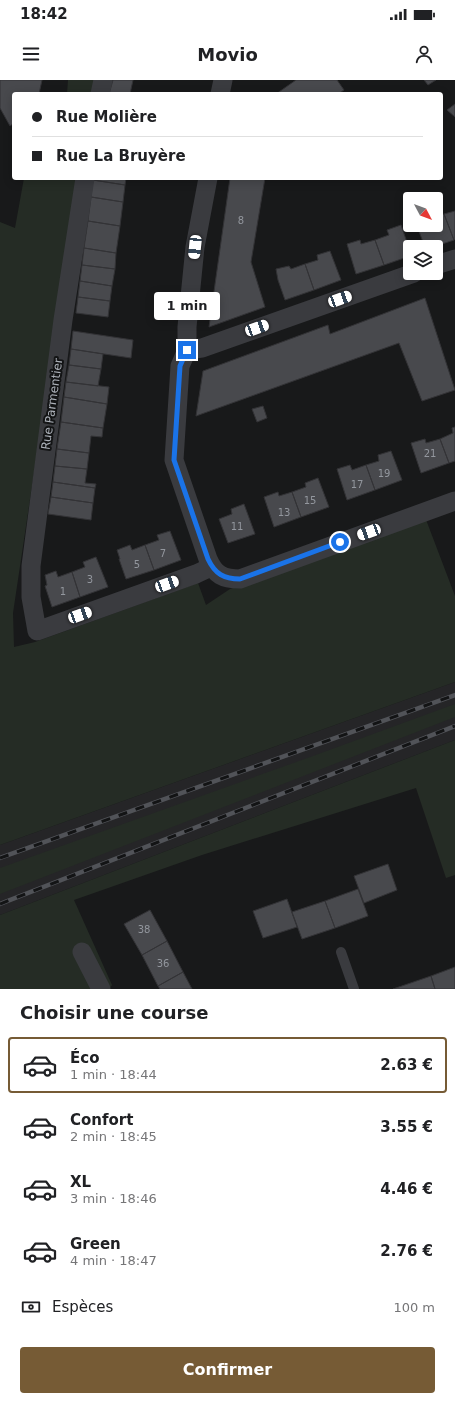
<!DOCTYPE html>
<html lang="fr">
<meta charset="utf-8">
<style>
body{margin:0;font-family:"DejaVu Sans",sans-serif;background:#f2f2f2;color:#202124;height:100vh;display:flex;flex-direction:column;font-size:15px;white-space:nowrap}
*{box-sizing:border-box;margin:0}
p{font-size:13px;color:#757577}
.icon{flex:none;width:22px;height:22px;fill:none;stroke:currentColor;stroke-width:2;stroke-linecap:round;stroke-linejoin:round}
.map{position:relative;height:909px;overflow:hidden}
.panel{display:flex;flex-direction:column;background:#fff;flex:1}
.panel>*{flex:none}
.top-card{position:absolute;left:12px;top:12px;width:431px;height:88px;border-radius:4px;box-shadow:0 2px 10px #0003;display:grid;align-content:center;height:88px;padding:0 20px;background:#fff}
.needle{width:26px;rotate:131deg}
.fabs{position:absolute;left:403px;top:112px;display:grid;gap:8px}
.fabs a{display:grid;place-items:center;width:40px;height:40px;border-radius:4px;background:#fff;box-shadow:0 2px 10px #0003;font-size:20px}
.end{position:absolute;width:18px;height:18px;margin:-9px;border:5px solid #1a73e8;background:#fff;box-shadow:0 0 0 2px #fff}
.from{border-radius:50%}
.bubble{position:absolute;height:28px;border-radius:4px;background:#fff;box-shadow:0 2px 10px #0003;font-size:13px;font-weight:600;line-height:28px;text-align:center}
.car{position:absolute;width:12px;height:24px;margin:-12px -6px;border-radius:5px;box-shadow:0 0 3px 1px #0007;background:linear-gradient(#fff 24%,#345 0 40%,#fff 0 76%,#345 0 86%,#fff 0)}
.top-card b{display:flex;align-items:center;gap:14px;height:38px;font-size:15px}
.top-card b+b{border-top:1px solid #e0e0e0}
.top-card i{width:10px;height:10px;background:#202124}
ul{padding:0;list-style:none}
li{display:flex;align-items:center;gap:12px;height:56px;margin:0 8px 6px;padding:0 12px;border:2px solid transparent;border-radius:4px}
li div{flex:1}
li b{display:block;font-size:15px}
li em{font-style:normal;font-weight:600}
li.on{border-color:#765b35}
li>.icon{width:36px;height:36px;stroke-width:1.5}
h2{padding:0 20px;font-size:18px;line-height:48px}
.pay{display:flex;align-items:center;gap:10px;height:44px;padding:0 20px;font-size:15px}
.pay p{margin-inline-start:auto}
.cta{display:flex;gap:8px;margin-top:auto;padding:8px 20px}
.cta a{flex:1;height:46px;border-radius:4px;background:#765b35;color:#fff;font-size:16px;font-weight:600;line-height:46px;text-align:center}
.status{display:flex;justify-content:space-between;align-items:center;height:28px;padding:0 20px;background:#fff;direction:ltr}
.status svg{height:11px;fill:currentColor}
header{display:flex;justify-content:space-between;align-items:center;height:52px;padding:0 20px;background:#fff;font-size:18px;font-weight:600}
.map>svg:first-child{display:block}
.built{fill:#252527}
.green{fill:#252c25}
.building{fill:#48494d;stroke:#333336}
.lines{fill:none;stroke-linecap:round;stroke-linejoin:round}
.service{stroke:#3a3b3f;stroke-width:10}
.minor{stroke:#3a3b3f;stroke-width:19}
.rail-casing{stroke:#515358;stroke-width:4.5}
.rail{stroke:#131415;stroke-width:3;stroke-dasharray:9;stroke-linecap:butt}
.route{stroke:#1a73e8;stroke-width:5}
.labels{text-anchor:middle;stroke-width:4;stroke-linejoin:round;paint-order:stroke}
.number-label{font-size:10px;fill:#93979e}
.street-label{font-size:12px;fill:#acb1b9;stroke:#131415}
</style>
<div class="status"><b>18:42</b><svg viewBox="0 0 49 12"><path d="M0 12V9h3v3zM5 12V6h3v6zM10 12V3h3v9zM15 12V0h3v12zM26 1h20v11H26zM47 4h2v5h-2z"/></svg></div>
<header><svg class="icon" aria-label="menu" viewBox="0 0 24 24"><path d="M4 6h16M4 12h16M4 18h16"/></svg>Movio<svg class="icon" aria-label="person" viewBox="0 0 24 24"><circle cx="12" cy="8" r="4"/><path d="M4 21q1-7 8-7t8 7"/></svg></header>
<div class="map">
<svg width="455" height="909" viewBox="0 0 455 909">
<rect width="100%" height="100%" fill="#18191a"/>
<path class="built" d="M455,602V660L0,835V765Z"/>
<path class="green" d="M68,0H96L93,14H67Z
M24,98H78L13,533L14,567L35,562L198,503L206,525L230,509L425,437L455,516V602L0,765V142L15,148Z
M455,624V637L0,814V788L313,676Z
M455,660V795L446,798L416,708L202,775L74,820L112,905L109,909H0V835Z"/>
<path class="building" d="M0,0H42L39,14H14V43L10,46L0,28Z
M113,0H133L130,14H109Z
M296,0H337L344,10L338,14H276Z
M424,0H436L428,5Z
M455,24V37L447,30Z
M94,98H126L125,105L93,100Z
M230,98H265L251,182L265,227L209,247Z
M93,100L125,105L123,122L91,117Z
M91,117L123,122L120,146L88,141Z
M455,131V159L454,160L444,134Z
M444,134L454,160L433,167H425L418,149H419L418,145H436V137Z
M88,141L120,146L116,173L84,168Z
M401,145L410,171V176L384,185L375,160L389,155L387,150Z
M360,160L361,164L375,160L384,185L356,194L347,164Z
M84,168L116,173L115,189L82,185Z
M330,171L341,200L314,210L305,184L318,180L317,175Z
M305,184L314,210L285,220L278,200L276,189L289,186L291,189Z
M82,185L115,189L112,206L80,201Z
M80,201L112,206L110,221L78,217Z
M78,217L110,221L108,237L76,233Z
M425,218L455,310L422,321L399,263L196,336L203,291L328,245L330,254Z
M73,251L133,260L131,278L71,269Z
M71,269L103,274L101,289L69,285Z
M69,285L101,289L98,306L66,302Z
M66,302L109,307L107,324L64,317Z
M64,317L107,324L103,348L61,342Z
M263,326L267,338L257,342L252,329Z
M61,342L103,348L102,357L91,356L89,373L57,369Z
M455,347V381L449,383L440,359L453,353L452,348Z
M425,359L426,363L440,359L449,383L421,393L411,363Z
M57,369L89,373L87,389L55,386Z
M391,371L402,400L375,410L366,385L379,381L378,375Z
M350,385L352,390L366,385L375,410L347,420L337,389Z
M55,386L87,389L85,403L96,404L95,408L53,402Z
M318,398L329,427L301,437L292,412L306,407L305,403Z
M53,402L95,408L93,423L51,417Z
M278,412L279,416L292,412L301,437L274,447L264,417Z
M51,417L93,423L91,440L48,434Z
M244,424L255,454L228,463L219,439L232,434L231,429Z
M170,451L181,480L154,490L145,465L159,460L157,455Z
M130,465L132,470L145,465L154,490L126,499L119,479H120L117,470Z
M96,477L108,507L80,517L72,492L85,487L83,482Z
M56,491L58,497L72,492L80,517L52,527L45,506L47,505L45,495Z
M388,784L397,810L364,823L354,796Z
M358,809L368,836L335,848L325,821Z
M287,819L297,847L263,858L253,831Z
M325,821L335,848L302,859L292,832Z
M150,830L167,861L142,875L124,844Z
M167,861L183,892L158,906L142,875Z
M455,887V909H435L431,896Z
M183,892L192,909H160L158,906Z
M431,896L435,909H393Z"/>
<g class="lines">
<path class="service" d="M341,872L354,909"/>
<path class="minor" d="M100,14L103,0
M220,14L223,0
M85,98L63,240L31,486V517L37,551L196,494L211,487
M208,98L195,167L187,247V270L180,286L174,380L208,479C215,495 223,499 240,499L455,421
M436,185L455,179
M187,270L202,268L414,193
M82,872L101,909"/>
<g class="rail-casing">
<path id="rail" d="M0,778L455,615
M0,824L455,646"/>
</g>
<use href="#rail" class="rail"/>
</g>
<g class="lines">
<path class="route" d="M187,270L180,286L174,380L208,479C215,494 224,499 240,499L340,462"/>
</g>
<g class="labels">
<g class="number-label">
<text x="241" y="144">8</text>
<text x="430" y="377">21</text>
<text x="384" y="397">19</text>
<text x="357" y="408">17</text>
<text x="310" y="424">15</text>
<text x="284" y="436">13</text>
<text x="237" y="450">11</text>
<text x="163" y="477">7</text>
<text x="137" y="488">5</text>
<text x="90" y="503">3</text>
<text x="63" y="515">1</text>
<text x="144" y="853">38</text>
<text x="163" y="887">36</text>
</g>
<g class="street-label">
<text transform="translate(52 324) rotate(-82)" y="4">Rue Parmentier</text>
</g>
</g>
</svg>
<div class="fabs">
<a><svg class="needle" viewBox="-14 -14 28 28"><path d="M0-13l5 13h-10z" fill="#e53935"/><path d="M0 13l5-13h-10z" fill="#757577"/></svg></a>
<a><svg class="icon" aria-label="layers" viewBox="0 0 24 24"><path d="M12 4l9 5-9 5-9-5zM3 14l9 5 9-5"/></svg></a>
</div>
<i class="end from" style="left:340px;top:462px"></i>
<i class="end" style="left:187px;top:270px"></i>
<div class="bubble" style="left:154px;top:212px;width:66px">1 min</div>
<i class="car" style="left:195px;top:167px;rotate:186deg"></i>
<i class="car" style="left:340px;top:219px;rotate:70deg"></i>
<i class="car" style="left:257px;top:248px;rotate:70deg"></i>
<i class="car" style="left:369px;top:452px;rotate:250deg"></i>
<i class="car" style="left:167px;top:504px;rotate:70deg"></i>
<i class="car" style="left:80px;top:535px;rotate:70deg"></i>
<div class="top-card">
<b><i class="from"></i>Rue Molière</b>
<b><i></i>Rue La Bruyère</b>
</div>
</div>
<section class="panel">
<h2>Choisir une course</h2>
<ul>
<li class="on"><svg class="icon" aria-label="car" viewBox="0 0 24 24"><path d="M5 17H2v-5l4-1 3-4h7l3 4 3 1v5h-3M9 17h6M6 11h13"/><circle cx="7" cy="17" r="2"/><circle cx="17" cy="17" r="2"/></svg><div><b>Éco</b><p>1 min · 18:44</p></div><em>2.63 €</em></li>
<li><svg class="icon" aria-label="car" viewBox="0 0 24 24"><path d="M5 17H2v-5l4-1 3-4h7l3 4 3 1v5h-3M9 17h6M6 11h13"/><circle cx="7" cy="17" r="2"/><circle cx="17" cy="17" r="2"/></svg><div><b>Confort</b><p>2 min · 18:45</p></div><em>3.55 €</em></li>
<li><svg class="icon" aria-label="car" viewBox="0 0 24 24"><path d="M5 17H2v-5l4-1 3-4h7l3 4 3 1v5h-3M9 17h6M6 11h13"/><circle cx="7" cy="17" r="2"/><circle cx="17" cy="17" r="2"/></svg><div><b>XL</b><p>3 min · 18:46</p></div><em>4.46 €</em></li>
<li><svg class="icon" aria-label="car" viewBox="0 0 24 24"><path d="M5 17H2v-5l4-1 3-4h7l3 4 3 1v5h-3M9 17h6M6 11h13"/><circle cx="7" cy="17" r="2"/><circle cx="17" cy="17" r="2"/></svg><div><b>Green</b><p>4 min · 18:47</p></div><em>2.76 €</em></li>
</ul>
<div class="pay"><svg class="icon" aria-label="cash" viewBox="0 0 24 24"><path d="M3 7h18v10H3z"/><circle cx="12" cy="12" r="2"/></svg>Espèces<p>100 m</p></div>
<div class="cta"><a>Confirmer</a></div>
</section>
